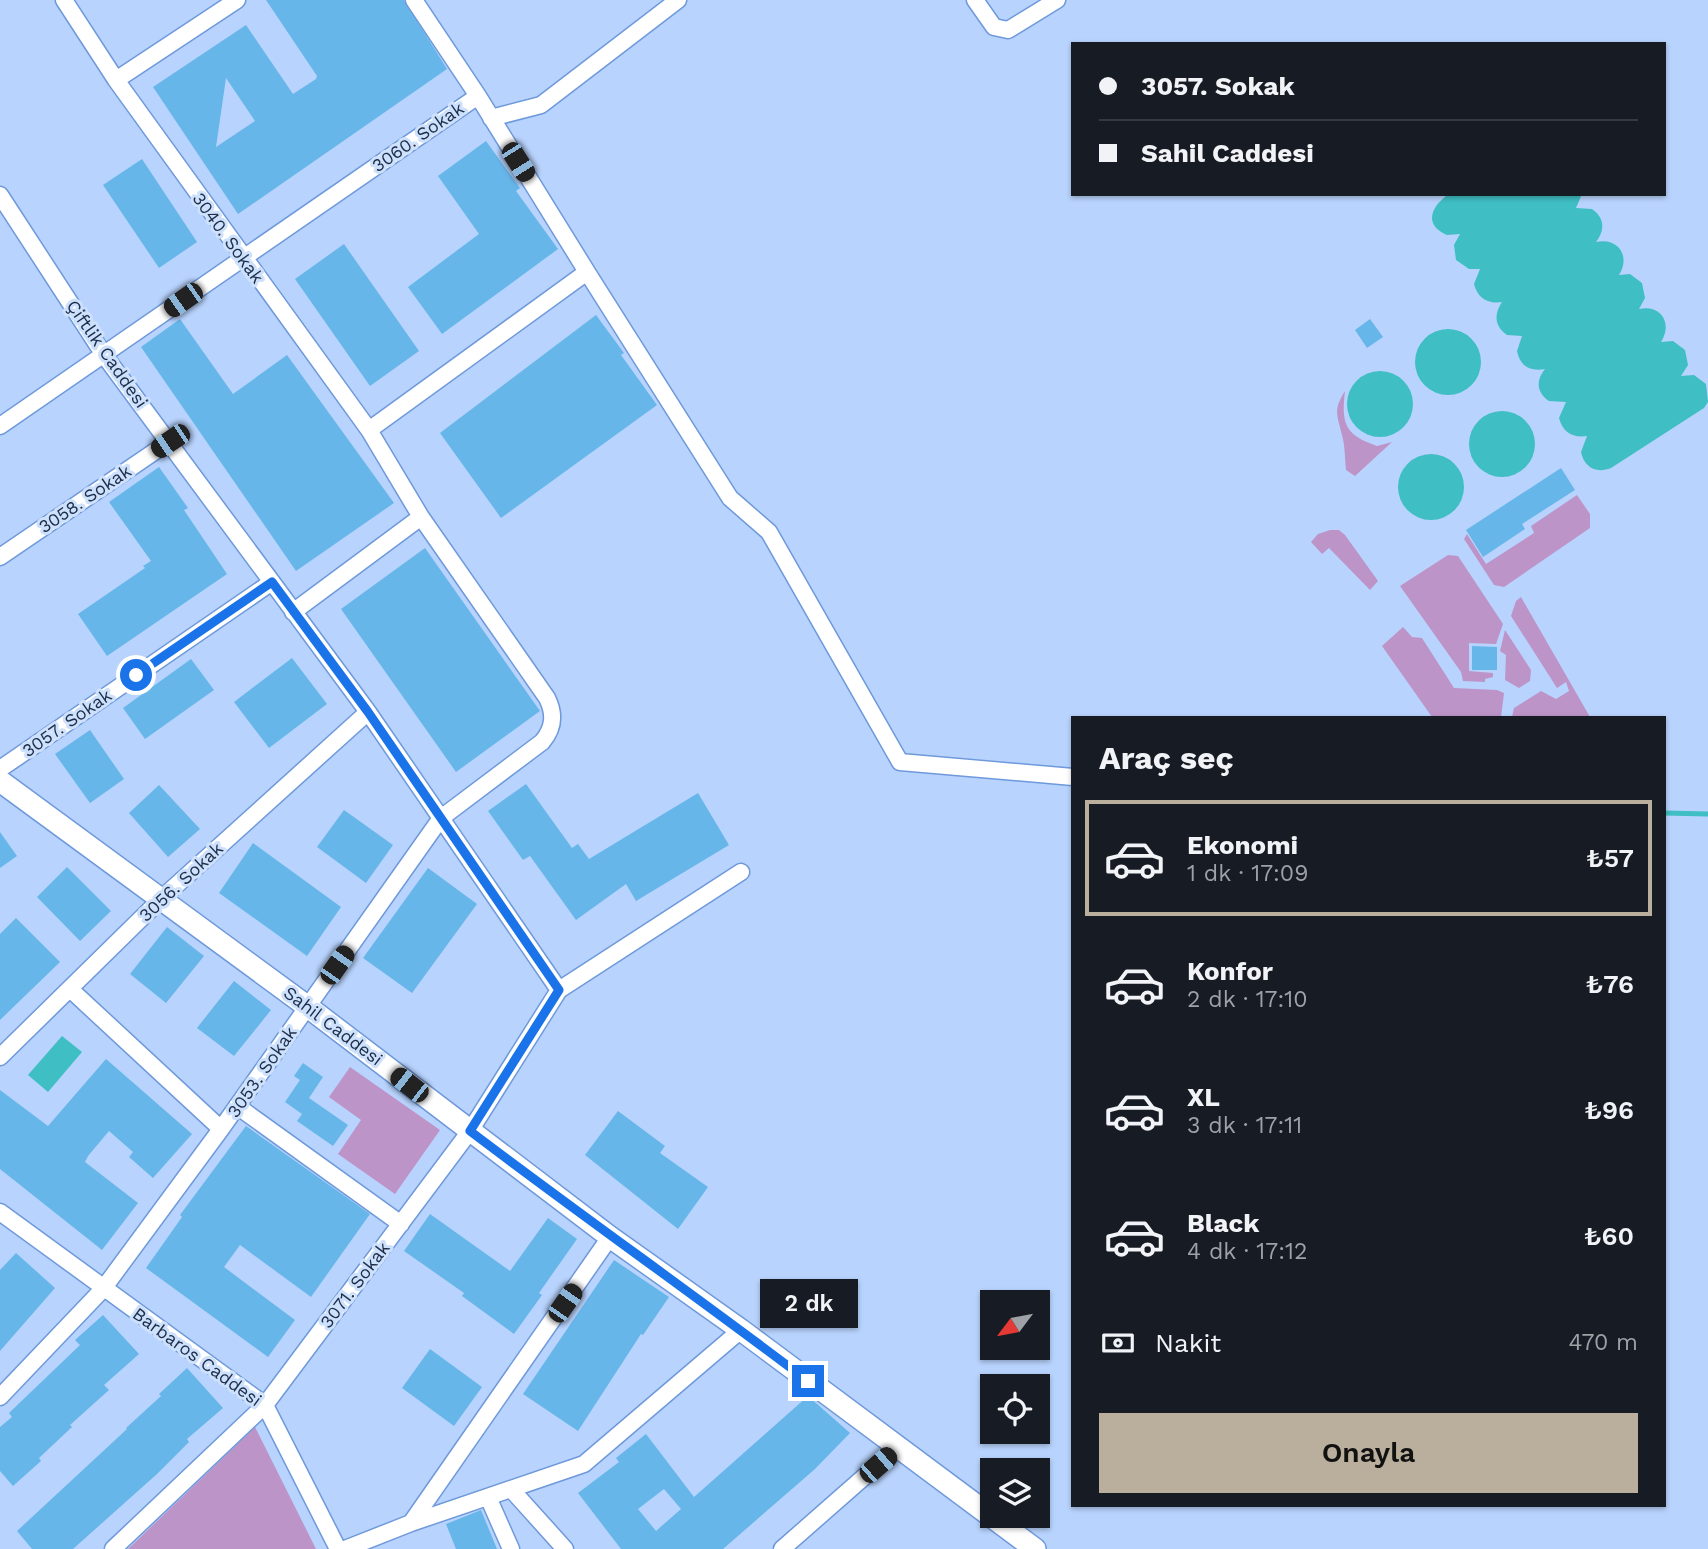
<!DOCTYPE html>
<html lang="tr">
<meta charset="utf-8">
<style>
body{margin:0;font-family:"Work Sans",sans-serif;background:#242831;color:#f1f3f6;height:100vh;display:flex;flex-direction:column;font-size:26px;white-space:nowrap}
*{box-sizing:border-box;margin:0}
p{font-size:23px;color:#9ea1a6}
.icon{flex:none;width:38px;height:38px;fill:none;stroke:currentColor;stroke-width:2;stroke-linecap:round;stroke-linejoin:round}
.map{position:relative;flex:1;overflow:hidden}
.sheet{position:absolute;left:1071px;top:716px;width:595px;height:791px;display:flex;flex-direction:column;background:#171b24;border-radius:0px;box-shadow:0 2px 5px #0004}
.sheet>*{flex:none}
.top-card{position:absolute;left:1071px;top:42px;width:595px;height:154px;border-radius:0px;box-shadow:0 2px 5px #0004;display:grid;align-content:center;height:154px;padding:0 28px;background:#171b24}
.needle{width:46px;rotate:238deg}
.fabs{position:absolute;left:980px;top:1290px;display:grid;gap:14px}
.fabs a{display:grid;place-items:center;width:70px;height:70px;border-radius:0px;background:#171b24;box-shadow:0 2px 5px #0004;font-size:35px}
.end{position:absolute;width:32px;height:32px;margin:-16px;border:9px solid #1a73e8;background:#fff;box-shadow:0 0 0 4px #fff}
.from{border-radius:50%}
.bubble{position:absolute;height:49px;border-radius:0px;background:#171b24;box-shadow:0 2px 5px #0004;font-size:23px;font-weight:600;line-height:49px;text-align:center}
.car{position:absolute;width:21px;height:42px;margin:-21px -10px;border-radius:9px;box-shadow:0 0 5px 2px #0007;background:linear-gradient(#222 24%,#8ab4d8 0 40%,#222 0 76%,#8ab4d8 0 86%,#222 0)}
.top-card b{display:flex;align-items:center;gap:24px;height:66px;font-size:26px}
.top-card b+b{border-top:2px solid #363941}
.top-card i{width:18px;height:18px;background:#f1f3f6}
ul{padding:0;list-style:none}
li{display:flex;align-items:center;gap:21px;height:116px;margin:0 14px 10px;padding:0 14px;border:4px solid transparent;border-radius:0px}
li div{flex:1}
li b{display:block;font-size:26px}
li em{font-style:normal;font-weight:600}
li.on{border-color:#baaf9c}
li>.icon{width:63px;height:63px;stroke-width:1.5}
h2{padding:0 28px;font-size:32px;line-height:84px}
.pay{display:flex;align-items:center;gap:18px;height:77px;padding:0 28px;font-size:26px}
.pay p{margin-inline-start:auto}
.action{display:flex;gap:14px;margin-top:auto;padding:14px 28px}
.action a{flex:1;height:80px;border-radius:0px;background:#baaf9c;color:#111;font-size:28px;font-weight:600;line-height:80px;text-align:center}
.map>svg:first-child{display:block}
.green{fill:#bd94c8}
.water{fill:#3fbec3}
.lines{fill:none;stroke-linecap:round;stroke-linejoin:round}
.stream{stroke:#3fbec3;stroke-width:5}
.building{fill:#67b6ea;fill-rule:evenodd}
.street-casing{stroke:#6e99db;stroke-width:19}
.secondary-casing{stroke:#6e99db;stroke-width:24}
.street{stroke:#fff;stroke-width:16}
.secondary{stroke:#fff;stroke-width:21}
.route{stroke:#1a73e8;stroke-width:9}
.labels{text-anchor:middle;stroke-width:6;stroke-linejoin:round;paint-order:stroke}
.street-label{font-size:18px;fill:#1b2d48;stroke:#cde0fc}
</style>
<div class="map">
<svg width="1708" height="1549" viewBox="0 0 1708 1549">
<rect width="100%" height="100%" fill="#b8d3fd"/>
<path class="green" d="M1345,391C1341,424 1345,435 1377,446L1392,442L1355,476L1346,470C1345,459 1345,446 1342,435C1337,415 1333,410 1345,391Z
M1577,495L1590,514V528L1504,587L1494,585L1464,539L1467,534L1486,564L1534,533L1531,526Z
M1330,530H1339L1345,535L1378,581L1370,590L1329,548L1322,554L1311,542L1318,534Z
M1448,555L1458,556L1503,624L1496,644L1469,643V671L1493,673V677L1485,679V682L1463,681L1461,672L1400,586Z
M1521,597L1590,717H1512L1514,708L1541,691L1556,699L1569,691L1566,682L1557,688L1511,616L1516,601Z
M1403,627L1412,637L1422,638L1454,688L1497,690L1504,693L1501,717H1432L1382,646Z
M1505,630L1531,670L1530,681L1519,688L1505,680L1506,655L1500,651Z
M350,1067L440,1130L395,1194L338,1154L361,1120L329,1097Z
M255,1427L316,1549H128Z"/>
<path class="water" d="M1449,194H1582L1576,208L1592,209C1605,218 1605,230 1596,242C1618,237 1631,256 1619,275L1630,274L1642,283L1645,298L1639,309C1661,304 1673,323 1661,342L1673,341L1685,350L1688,365L1681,376L1694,375L1706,384L1708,402L1704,408L1611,468C1596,474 1584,467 1581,452L1587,436C1573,438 1563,433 1559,418L1566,402L1549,401C1536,392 1536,380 1545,369C1530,372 1520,366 1517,351L1522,336L1507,335C1494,326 1494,314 1502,302C1488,304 1478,299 1474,284L1480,269H1469L1456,260L1454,245L1460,234L1447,235C1423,225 1431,206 1449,194Z
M1415 362a33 33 0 1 1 66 0a33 33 0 1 1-66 0Z
M1347 404a33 33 0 1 1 66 0a33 33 0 1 1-66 0Z
M1469 444a33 33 0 1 1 66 0a33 33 0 1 1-66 0Z
M1398 487a33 33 0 1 1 66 0a33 33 0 1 1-66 0Z
M62,1036L82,1052L48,1092L28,1075Z"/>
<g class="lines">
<path class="stream" d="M1664,813L1708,814"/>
</g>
<path class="building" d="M266,0H404L447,69L238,214L153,87L246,25L293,94L316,79L317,76ZM226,78L255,121L216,147Z
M486,141L520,188L516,191L558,249L442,334L408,287L479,234L438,176Z
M142,159L197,242L159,268L103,185Z
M344,244L419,351L370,386L295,279Z
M596,315L624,353L621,355L657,405L501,518L440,433Z
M180,319L233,394L287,355L394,503L296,571L141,347Z
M1370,319L1383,337L1367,348L1355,330Z
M159,467L188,508L184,510L227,574L107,656L78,614L145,568L143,566L151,561L109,502Z
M1561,468L1575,490L1522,524L1525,529L1483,557L1466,530Z
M425,548L540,711L456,772L341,609Z
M1472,646L1497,647V670H1472Z
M292,658L327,704L269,748L234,702Z
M191,659L214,690L145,739L123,708Z
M90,730L124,779L90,803L55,754Z
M526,784L572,848L578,844L589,859L698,793L729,845L636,901L626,884L576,920L530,856L523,860L488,811Z
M159,785L200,829L168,857L129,813Z
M344,810L393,845L366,883L317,847Z
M0,832L17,856L0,868Z
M253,843L341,907L307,956L219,893Z
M67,867L111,911L80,941L37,897Z
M428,868L477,904L412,993L363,958Z
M16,918L60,962L0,1020V934Z
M167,927L204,956L166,1003L130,974Z
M234,981L271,1010L234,1056L197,1028Z
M106,1059L192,1134L153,1178L129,1157L133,1152L109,1131L88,1156L85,1162L138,1203L102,1250L0,1169V1090L48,1126Z
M303,1063L323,1077L309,1098L348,1125L333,1146L297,1121L302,1114L285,1102L300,1080L294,1076Z
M618,1111L665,1146L660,1153L708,1187L678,1229L585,1155Z
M246,1126L370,1214L311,1297L240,1245L224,1267L295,1320L268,1357L146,1268L182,1217L180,1215Z
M430,1214L510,1271L548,1218L577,1239L539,1293L542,1295L514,1334L462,1296L464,1293L404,1251Z
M16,1253L55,1288L0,1351V1270Z
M614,1260L669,1297L643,1335L641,1334L578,1431L523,1394Z
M103,1315L139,1354L104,1385L109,1390L70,1425L72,1427L39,1458L41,1461L13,1486L0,1471V1427L12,1417L9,1413L80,1345L75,1340Z
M430,1349L482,1387L454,1426L402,1388Z
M187,1368L223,1408L187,1439L189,1442L157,1474L73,1549H32L17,1531L127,1429L126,1428L161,1396L159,1394Z
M808,1396L850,1433L815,1469L723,1549H621L578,1493L619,1462L616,1458L646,1434L694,1497ZM664,1489L681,1509L656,1531L638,1509Z
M481,1510L497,1549H456L446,1524Z"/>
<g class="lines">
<g class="street-casing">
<path id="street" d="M64,0L116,80
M414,0L478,96
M975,0L994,27L1008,30L1057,0
M491,118L541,105L678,0
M0,195L104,355L368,712L559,990
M587,272L730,498L769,532L900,762L1073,777
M0,426L478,96L587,272L369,430
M0,557L170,441
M293,612L421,517
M0,769L272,582
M70,989L221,1129
M0,1057L161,899L368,712
M237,1106L401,1224
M0,1212L265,1405L338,1549
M0,1397L103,1289L221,1129L441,818L542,742C554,728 555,714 547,698L421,517L369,430L116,80L237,0
M511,1489L565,1549
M488,1497L511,1549
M411,1523L610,1237
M113,1549L265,1405L470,1131L559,990L741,872
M345,1549L411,1523L584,1464L741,1330
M782,1549L897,1448"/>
</g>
<g class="secondary-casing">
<path id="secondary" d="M0,781L308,1007L610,1237L741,1330L1035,1549"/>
</g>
<use href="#street" class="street"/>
<use href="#secondary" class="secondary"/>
</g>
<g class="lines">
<path class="route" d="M136,675L272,582L368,712L559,990L470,1131C582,1216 696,1296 808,1381"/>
</g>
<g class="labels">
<g class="street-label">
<text transform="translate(418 137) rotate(-35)" y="6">3060. Sokak</text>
<text transform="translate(228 238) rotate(54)" y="6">3040. Sokak</text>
<text transform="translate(107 354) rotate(55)" y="6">Çiftlik Caddesi</text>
<text transform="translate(85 499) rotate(-34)" y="6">3058. Sokak</text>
<text transform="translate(67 723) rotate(-35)" y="6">3057. Sokak</text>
<text transform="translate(181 882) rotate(-43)" y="6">3056. Sokak</text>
<text transform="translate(333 1026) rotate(37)" y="6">Sahil Caddesi</text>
<text transform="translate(262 1072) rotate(-55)" y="6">3053. Sokak</text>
<text transform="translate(355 1285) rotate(-53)" y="6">3071. Sokak</text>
<text transform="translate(197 1357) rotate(36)" y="6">Barbaros Caddesi</text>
</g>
</g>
</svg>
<div class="fabs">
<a><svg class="needle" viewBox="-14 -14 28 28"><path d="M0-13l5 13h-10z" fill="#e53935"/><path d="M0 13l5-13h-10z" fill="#9ea1a6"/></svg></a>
<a><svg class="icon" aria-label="locate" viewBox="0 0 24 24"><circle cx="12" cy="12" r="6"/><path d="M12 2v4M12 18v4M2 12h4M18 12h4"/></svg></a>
<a><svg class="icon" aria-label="layers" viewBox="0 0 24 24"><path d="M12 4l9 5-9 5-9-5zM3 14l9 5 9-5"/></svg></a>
</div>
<i class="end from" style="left:136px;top:675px"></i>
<i class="end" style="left:808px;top:1381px"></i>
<div class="bubble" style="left:760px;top:1279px;width:98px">2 dk</div>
<i class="car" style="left:518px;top:162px;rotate:148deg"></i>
<i class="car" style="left:183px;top:300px;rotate:235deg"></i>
<i class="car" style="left:170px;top:441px;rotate:236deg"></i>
<i class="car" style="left:337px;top:965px;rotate:35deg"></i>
<i class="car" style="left:409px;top:1085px;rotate:308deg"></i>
<i class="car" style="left:565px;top:1303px;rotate:35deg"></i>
<i class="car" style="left:878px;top:1465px;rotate:49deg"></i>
<div class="top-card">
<b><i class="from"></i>3057. Sokak</b>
<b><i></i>Sahil Caddesi</b>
</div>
<section class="sheet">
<h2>Araç seç</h2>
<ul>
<li class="on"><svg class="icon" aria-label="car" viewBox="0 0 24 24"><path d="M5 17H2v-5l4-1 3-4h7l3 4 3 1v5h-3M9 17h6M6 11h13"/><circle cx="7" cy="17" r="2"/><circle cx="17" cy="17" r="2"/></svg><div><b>Ekonomi</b><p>1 dk · 17:09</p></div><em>₺57</em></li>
<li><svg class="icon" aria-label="car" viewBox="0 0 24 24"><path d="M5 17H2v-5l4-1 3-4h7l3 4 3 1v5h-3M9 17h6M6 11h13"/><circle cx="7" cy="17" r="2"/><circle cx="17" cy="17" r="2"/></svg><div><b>Konfor</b><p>2 dk · 17:10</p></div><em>₺76</em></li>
<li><svg class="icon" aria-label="car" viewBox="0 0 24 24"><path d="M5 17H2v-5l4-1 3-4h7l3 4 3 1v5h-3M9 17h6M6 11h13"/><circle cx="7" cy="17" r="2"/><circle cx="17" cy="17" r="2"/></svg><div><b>XL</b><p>3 dk · 17:11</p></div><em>₺96</em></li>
<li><svg class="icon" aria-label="car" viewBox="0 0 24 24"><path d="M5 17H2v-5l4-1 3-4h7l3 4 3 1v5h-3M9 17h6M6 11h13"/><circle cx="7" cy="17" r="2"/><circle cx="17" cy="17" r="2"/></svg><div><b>Black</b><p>4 dk · 17:12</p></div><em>₺60</em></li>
</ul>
<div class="pay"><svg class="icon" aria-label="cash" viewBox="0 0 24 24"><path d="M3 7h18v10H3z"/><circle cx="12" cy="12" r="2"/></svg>Nakit<p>470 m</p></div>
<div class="action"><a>Onayla</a></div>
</section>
</div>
